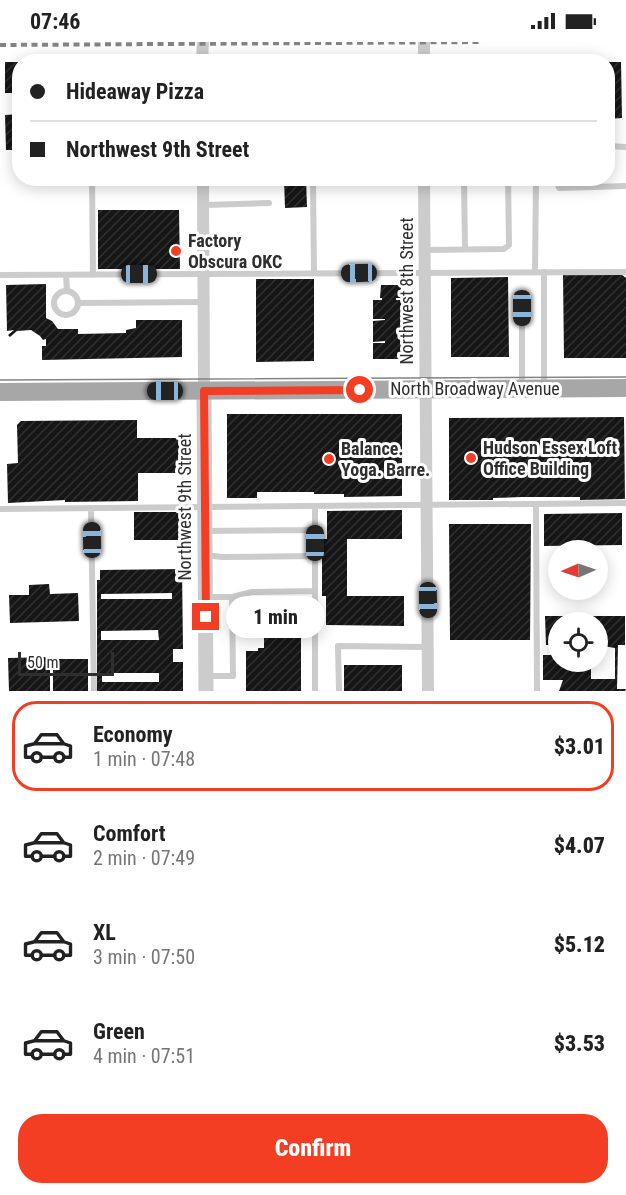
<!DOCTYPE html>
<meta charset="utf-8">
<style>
body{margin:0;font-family:"Roboto Condensed",sans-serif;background:#f2f2f2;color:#222;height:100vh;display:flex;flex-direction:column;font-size:22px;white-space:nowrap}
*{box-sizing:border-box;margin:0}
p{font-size:20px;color:#767676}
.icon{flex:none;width:33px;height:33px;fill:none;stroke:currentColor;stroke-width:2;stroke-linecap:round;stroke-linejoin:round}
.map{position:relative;height:649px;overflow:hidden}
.side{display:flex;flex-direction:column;background:#fff;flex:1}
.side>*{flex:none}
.hud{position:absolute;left:12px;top:12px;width:603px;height:132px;border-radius:24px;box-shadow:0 3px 15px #0003;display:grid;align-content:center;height:132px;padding:0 18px;background:#fff}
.needle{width:39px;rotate:268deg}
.controls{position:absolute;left:548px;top:498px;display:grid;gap:12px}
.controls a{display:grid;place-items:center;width:60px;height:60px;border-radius:50%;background:#fff;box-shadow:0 3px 15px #0003;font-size:30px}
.scale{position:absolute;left:18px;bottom:15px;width:96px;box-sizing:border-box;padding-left:6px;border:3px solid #2f2f2f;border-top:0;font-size:16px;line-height:21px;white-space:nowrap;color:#2f2f2f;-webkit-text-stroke:4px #fff;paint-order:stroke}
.end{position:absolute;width:27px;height:27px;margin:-14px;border:8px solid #f33e24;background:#fff;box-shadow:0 0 0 3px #fff}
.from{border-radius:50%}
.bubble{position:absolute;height:42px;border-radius:21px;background:#fff;box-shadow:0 3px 15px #0003;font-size:20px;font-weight:800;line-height:42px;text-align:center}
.car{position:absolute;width:18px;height:36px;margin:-18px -9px;border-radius:8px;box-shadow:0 0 4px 2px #0007;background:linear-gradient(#222 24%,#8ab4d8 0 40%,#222 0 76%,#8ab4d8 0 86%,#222 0)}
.hud b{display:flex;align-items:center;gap:21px;height:57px;font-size:22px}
.hud b+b{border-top:2px solid #e0e0e0}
.hud i{width:15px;height:15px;background:#222}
ul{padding:10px 0 0;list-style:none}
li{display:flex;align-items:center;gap:18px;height:90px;margin:0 12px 9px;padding:0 6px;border:3px solid transparent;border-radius:24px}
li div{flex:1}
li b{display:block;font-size:22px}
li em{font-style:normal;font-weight:800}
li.on{border-color:#f33e24}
li>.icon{width:54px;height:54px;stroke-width:1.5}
.action{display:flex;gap:12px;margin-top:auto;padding:12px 18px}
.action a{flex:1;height:69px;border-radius:24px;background:#f33e24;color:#fff;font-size:24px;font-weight:800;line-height:69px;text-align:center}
.status{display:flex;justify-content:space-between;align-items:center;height:42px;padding:0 30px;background:#fff;direction:ltr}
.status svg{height:16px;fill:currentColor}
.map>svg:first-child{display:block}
.building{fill:url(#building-hatch);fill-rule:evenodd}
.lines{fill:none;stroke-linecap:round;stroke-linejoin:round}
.service{stroke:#ccc;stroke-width:6}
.minor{stroke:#ccc;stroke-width:12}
.tertiary{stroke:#ccc;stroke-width:15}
.primary{stroke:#a7a7a7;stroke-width:18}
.tram{stroke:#848484;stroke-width:1.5}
.rail{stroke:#848484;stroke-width:4;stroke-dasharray:6 4.5;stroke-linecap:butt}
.route{stroke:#f33e24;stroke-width:8}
.poi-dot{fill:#f33e24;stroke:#fff;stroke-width:2}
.labels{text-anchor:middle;stroke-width:6;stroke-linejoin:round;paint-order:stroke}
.poi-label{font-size:18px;font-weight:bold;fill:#2f2f2f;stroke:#fff;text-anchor:start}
.street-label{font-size:18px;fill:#2f2f2f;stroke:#fff}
</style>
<div class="status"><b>07:46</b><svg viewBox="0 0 49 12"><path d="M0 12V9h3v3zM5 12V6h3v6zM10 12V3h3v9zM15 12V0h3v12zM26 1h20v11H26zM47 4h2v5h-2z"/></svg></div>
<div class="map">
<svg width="626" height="649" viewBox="0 0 626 649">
<defs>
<pattern id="building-hatch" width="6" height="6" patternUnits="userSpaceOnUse" patternTransform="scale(1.5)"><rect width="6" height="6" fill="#161616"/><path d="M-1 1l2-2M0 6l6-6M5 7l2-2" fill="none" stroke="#303030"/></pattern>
</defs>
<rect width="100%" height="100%" fill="#fff"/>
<path class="building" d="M5,20H20V51H5Z
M608,20H621L622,76L608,77Z
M20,72V108H6L5,73Z
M306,136L307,165L285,166L284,137Z
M98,168H179L180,227H98Z
M621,232L626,236V316H564L563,233Z
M508,235L509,315H451V236Z
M256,237H314V319L256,320Z
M46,242V276L52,279L58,287H78V292L126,291V288L136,286V278H182V315L42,318V304H46V297L43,298L40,294L31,288L17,289L10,295L8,293L14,288L7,289L6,243Z
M381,243H401V256H396V258H402L403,317H373V301H385V299L373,300V279L385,278V277H373V258H382V256H380Z
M227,372H402V454L344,455V452H314V450H257V456H227Z
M624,375L625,457L580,458V455H522L493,456V458H449V376Z
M137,378V396H181V431H138V459L65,460V458L8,461L7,422L18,421L17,383L21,379Z
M402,468V497H347V554H404V584L326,583V554H322V497H327V469Z
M134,470H180L181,498H134Z
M622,471V503L544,504V472Z
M449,482H531L530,598H450Z
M182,527L183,607H173V620H183V649H97V538H100V528ZM172,551V557H101V552ZM158,588L159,598H101V589ZM102,631H159V640H102Z
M49,542L50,552L78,551L79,579L10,581L9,553H29V543Z
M545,574H625V603H618L617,647H626L625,649H559L563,638H543V613H558V620H591V637H615V606L597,603V580H558V603H546Z
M264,592H301V649H246V609H258V606H264Z
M50,615V649H9L8,616Z
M53,617H88V649H53Z
M344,623H402V649H344Z"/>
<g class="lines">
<path class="service" d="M608,104L626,105
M92,136L93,233
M464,136L465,207
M556,136L559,146L626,144
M313,141L314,231
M204,163L269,161
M425,208L504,207L509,203L508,136
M535,230L536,136
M544,230V346
M0,233L626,230
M66,233L67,249
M54 261a12 12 0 1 1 24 0a12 12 0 1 1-24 0Z
M78,261L203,260
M522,266V343
M536,462L537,649
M315,464V649
M91,466L94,649
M0,467L626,461
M204,489L315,488
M205,513L222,515L315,514
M205,555H232L233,634H207
M232,555L252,550L315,549
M339,649L338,604L427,605"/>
<path class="minor" d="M202,20L203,0
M424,20V0
M203,136L204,349
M424,136L428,649"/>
<path class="tertiary" d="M204,349L206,649"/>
<path class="primary" d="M0,350L626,346"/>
<path class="tram" d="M0,338L626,335"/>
<path class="rail" d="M0,3L483,0"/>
</g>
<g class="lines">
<path class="route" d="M206,575L204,349L360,348"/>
</g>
<g class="poi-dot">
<circle cx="176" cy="209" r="6"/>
<circle cx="471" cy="416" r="6"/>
<circle cx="329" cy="417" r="6"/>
</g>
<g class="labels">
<g class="poi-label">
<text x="188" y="205">Factory<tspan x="188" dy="21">Obscura OKC</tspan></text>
<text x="483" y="412">Hudson Essex Loft<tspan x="483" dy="21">Office Building</tspan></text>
<text x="341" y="413">Balance.<tspan x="341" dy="21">Yoga. Barre.</tspan></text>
</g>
<g class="street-label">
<text transform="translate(407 249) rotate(-90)" y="6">Northwest 8th Street</text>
<text x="475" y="353">North Broadway Avenue</text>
<text transform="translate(185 465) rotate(-90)" y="6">Northwest 9th Street</text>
</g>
</g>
</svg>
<div class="controls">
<a><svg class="needle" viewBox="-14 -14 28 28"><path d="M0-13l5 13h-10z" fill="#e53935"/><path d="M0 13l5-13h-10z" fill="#767676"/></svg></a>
<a><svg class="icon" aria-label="locate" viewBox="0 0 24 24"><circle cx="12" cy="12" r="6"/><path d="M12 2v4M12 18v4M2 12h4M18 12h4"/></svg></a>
</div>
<div class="scale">50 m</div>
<i class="end from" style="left:360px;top:348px"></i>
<i class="end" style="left:206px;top:575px"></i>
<div class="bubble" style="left:226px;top:554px;width:99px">1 min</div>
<i class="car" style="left:359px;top:231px;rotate:269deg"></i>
<i class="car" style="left:139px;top:232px;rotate:90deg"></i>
<i class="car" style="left:522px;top:266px;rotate:180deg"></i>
<i class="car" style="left:165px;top:349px;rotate:270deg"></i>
<i class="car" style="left:92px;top:498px;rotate:359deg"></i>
<i class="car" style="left:315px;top:501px;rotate:0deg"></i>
<i class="car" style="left:428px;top:558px;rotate:179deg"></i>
<div class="hud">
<b><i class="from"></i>Hideaway Pizza</b>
<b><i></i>Northwest 9th Street</b>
</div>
</div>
<section class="side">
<ul>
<li class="on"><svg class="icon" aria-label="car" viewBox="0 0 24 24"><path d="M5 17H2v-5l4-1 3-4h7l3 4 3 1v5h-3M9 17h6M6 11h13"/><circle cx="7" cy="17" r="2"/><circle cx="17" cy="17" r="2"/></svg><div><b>Economy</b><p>1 min · 07:48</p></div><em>$3.01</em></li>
<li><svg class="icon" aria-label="car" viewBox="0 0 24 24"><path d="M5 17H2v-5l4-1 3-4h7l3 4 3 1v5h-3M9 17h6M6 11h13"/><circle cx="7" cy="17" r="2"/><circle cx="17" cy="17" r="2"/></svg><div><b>Comfort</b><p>2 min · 07:49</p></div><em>$4.07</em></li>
<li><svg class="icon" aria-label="car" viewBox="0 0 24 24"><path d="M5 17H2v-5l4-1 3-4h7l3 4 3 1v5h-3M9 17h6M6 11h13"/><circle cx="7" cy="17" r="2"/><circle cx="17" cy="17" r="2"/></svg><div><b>XL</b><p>3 min · 07:50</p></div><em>$5.12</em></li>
<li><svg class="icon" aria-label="car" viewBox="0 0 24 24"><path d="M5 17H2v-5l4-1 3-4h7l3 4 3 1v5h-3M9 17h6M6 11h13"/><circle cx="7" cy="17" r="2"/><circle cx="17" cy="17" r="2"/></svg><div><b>Green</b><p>4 min · 07:51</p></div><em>$3.53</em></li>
</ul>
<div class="action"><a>Confirm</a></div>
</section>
